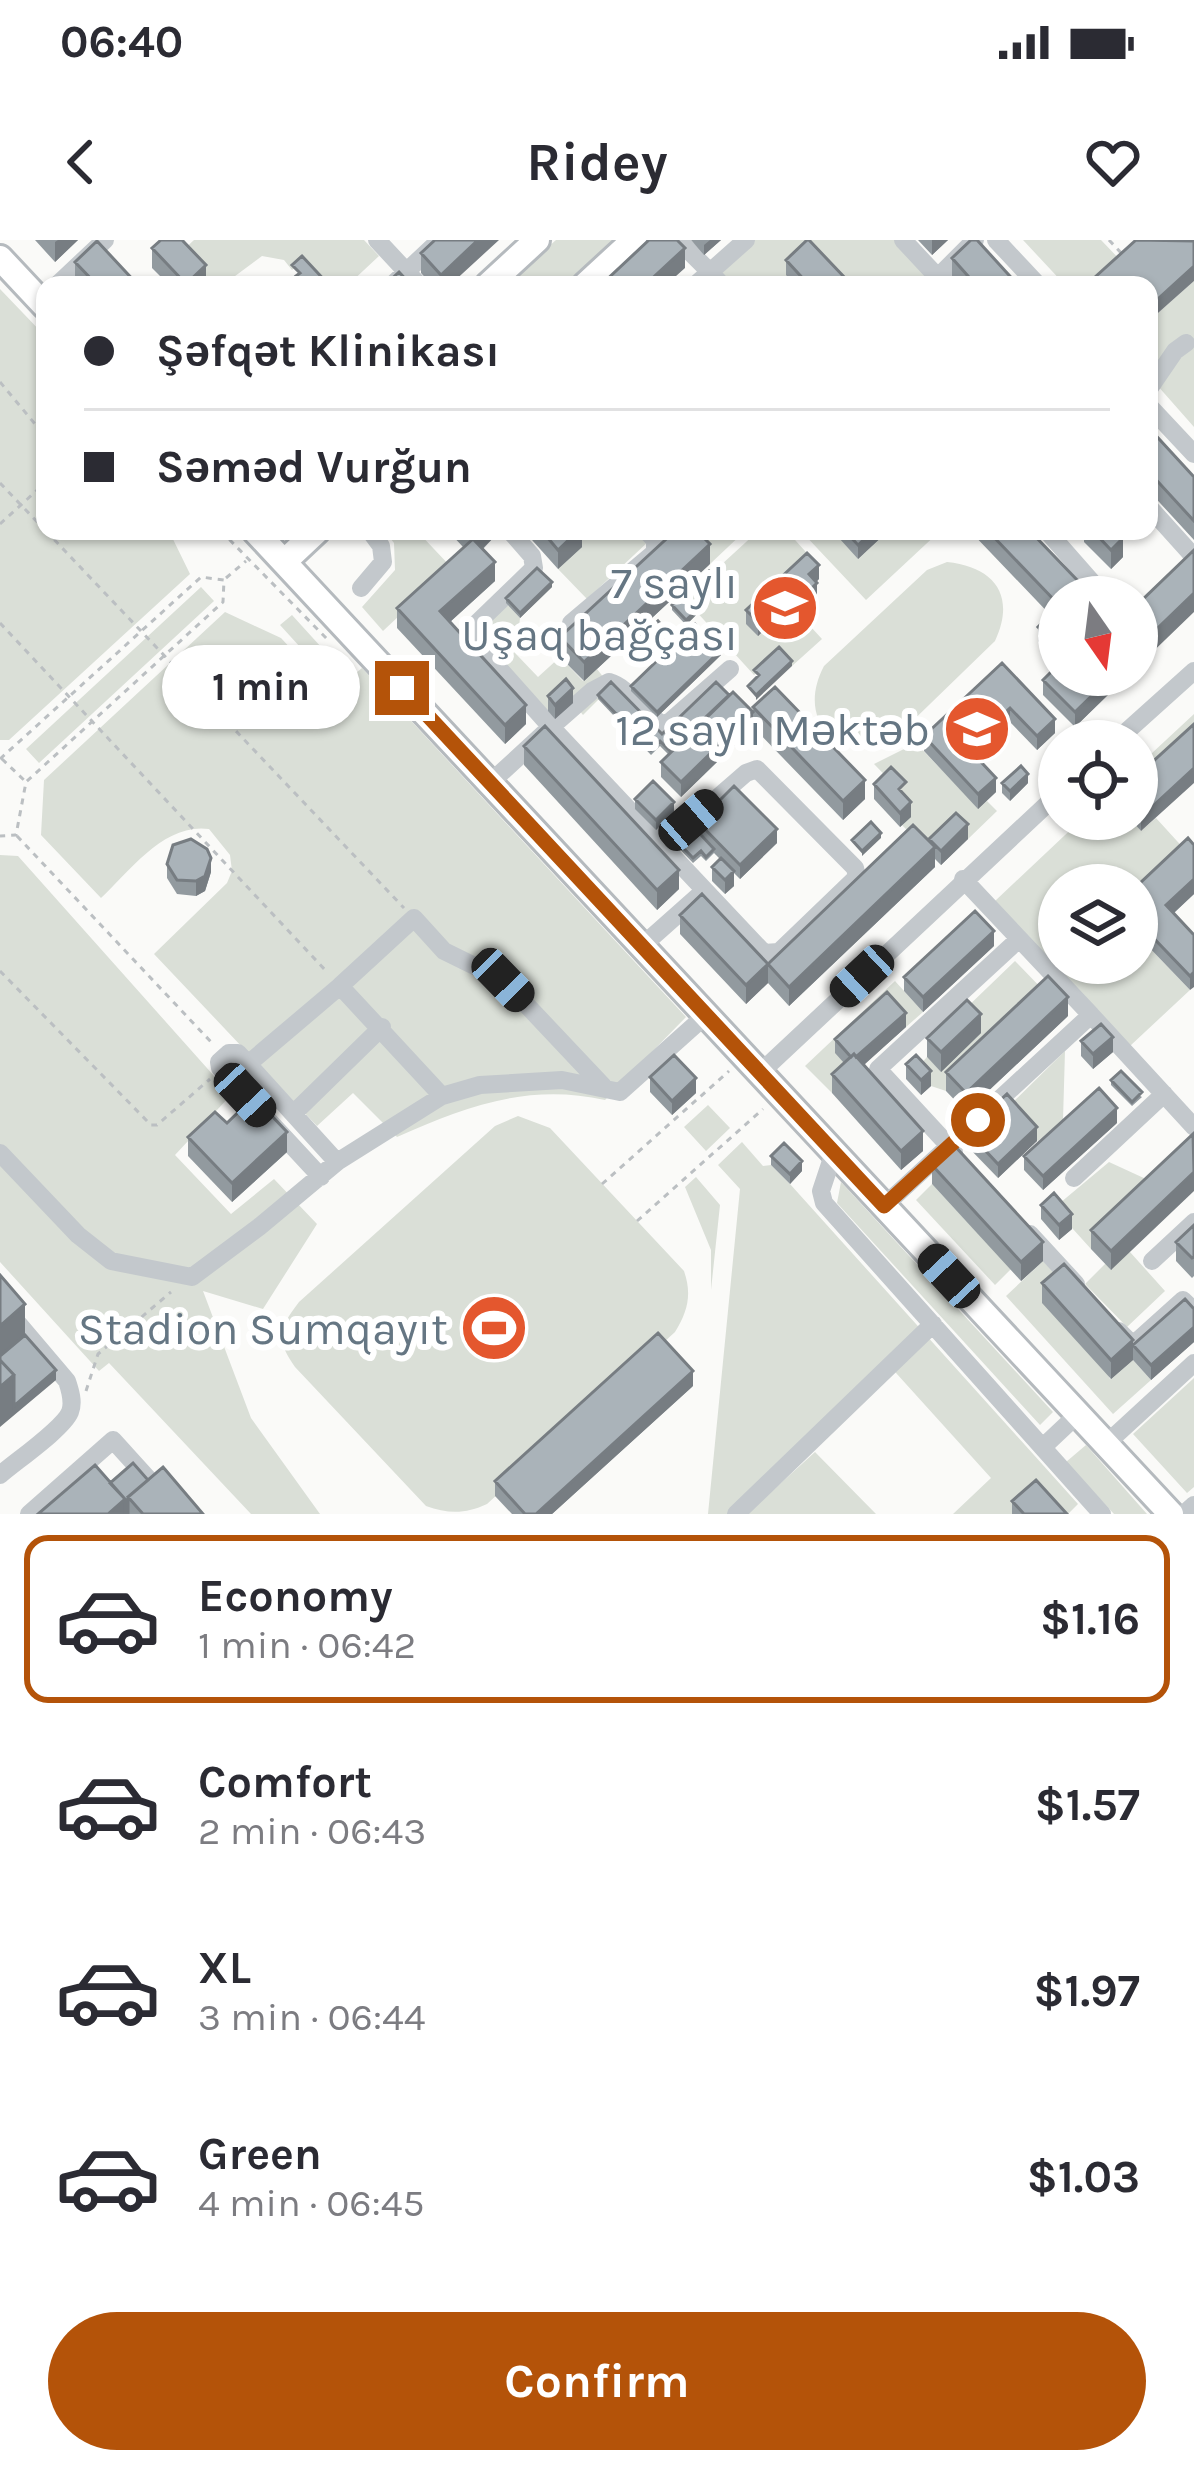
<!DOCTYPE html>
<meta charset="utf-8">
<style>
body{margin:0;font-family:Karla,sans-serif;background:#f7f7f7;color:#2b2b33;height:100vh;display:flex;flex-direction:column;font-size:45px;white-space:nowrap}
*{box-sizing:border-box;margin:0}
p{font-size:39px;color:#7c7c81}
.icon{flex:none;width:66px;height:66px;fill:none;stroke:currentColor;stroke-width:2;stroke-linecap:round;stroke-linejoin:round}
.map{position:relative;height:1274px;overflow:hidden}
.side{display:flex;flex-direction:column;background:#fff;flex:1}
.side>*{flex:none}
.top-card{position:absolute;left:36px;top:36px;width:1122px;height:264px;border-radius:24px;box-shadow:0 3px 9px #0004;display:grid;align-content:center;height:264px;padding:0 48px;background:#fff}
.needle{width:78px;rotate:166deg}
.buttons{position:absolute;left:1038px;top:336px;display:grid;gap:24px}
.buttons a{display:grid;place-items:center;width:120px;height:120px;border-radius:50%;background:#fff;box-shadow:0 3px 9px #0004;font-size:60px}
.end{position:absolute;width:54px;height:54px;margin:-27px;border:15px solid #b45309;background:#fff;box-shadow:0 0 0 6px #fff}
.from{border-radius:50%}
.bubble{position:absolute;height:84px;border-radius:42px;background:#fff;box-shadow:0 3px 9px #0004;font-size:39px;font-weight:700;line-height:84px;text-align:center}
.car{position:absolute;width:36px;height:72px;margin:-36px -18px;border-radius:15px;box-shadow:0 0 9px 3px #0007;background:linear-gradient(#222 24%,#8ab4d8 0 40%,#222 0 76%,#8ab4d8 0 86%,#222 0)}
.top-card b{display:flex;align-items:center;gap:42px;height:114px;font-size:45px}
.top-card b+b{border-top:3px solid #e1e1e2}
.top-card i{width:30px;height:30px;background:#2b2b33}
ul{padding:21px 0 0;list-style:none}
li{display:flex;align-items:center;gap:36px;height:168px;margin:0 24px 18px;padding:0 24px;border:6px solid transparent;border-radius:24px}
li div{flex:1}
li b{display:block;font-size:45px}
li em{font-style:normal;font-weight:700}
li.current{border-color:#b45309}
li>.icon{width:108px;height:108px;stroke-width:1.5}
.button{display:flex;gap:24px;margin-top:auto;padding:24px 48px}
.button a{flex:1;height:138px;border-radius:72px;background:#b45309;color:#fff;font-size:48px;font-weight:700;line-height:138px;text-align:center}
.status{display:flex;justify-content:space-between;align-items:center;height:84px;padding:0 60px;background:#fff;direction:ltr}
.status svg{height:33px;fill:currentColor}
header{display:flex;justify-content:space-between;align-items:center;height:156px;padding:0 48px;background:#fff;font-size:54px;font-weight:700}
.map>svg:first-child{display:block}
.green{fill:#dadfd7}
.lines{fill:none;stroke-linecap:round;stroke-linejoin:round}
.major-casing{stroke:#b5babe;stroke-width:30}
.path{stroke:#bbbfc2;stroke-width:3;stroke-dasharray:6 6;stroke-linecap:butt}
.minor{stroke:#c3c8cc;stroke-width:18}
.major{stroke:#fff;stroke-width:24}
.wall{fill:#929a9f}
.shaded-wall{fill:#777d82}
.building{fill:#aab3b9;stroke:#777d82;stroke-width:3}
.route{stroke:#b45309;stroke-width:15}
.labels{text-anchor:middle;stroke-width:12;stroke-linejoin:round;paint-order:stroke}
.poi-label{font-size:45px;fill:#657683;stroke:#fff;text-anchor:end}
</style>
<div class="status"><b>06:40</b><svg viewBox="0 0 49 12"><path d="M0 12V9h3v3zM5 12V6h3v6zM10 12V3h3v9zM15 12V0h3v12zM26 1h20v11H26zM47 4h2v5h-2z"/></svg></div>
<header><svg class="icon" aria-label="back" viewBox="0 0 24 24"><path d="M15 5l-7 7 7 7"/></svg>Ridey<svg class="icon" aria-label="heart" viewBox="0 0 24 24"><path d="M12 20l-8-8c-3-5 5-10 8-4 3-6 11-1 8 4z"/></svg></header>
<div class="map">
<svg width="1194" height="1274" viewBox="0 0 1194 1274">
<rect width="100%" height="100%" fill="#fafaf8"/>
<path class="green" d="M194,0H364L379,16L348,45H324L302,21L292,30L284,20L262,16L223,45H207L178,15Z
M556,0H620L571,45H506Z
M739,0H895L929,36L919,45H838L786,34L795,45H726L709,27Z
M1023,0H1101L1125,25L1103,45H1065Z
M1194,41V187L1149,136V81Z
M0,49L45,96V291H169L190,334L9,500H0Z
M385,291H417L451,327L383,391L362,367L395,330L394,303Z
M567,291H640L649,301L587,359L558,329L581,307Z
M695,291H745L710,324Z
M758,291H787L814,321L768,386L777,395L799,374L822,399L792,426L779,412L754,435L684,358L695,349L707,361L721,348L709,336Z
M801,291H846L858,319L888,291H940L866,360Z
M947,322C995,327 1016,356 995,401L897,496C842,526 794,483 824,426L927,330Z
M201,347L214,361L39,523L26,509Z
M506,363L520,378L516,414L538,437L560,417L583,441L597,429L611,447L583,475L566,454L548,471L475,393Z
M225,372L281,398L332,453L362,428L686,777L605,860C529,843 466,866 397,897L353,853L317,886L154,714L227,643L232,631L230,615L209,589C164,583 131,630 101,658L41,595L44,540Z
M292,375L342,430L331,441L280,385Z
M1194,474V499L1137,551V527Z
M916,503L978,568L987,561L997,571L968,599L956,588L929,613L902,585L905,556L874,524Z
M1156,578L1187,612L1137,660V645H1059V723H1137V705L1142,700L1190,750L1130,806L995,661L1082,579H1130L1141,591Z
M0,615L18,616L231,855L175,915L231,974L274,939L317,984L263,1069L203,1051L251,1178L320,1274H251L109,1123L99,1131L0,1022Z
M1015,721L1048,755L946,851L931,846L916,829L927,817L941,831L962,772Z
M895,741L923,772L906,787L888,768L854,834L832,853L805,826Z
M1065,811L1063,880L1038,901L1007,868Z
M708,865L730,888L706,911L684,887Z
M518,876L550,888L684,1031C692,1054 688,1071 675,1092L487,1264C466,1274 448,1274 426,1266L295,1127C275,1099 279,1088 299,1062L495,886Z
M742,902L763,926L771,925L790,944L1078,1264L1068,1274H953L991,1238L887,1123L728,1274H708L740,949L718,925Z
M1109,922L1159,945L1091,1009L1054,968Z
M696,937L720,965L711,1050V1010L685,947Z
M841,942L1053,1172L1040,1185L837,963Z
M932,944L1011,1029L995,1045L916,960Z
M1130,1012L1165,1051L1127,1087L1085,1044L1105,1024Z
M1043,1021L1064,1043L1110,1139L1133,1120L1151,1140L1113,1174L1006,1056Z
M1194,1138V1247L1187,1253L1133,1194Z
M1086,1205L1147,1274H1114L1066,1222Z
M815,1212L876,1274H747Z"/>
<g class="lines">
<g class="major-casing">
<path id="major" d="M0,18L45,66
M488,45L537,0
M585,45L634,0
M255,291L1171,1274
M284,322L317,291"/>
</g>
<path class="path" d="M1109,0L1124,16
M0,142L45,196
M0,243L44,289
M0,284L45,243
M46,291L404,668
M221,291L328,400
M226,338L246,321
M0,383L327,732
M0,519L201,337L224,340L223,362L26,542L16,595L0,596
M2,519L25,541
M17,596L212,803
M0,731L151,885H157L210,839
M602,944L729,831
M637,981L763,869
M86,1151L98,1114L171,1052"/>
<path class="minor" d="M377,0L419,45
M678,0L710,32L695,45
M903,0L945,45
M996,0L1038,45
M57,45L105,0
M392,45L440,0
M722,45L710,32L746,0
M930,45L975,0
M1149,149L1175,111L1186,103
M1149,166L1194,214
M1149,267L1194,317
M1047,291L1105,357
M361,348L383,322L381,306L370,291
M571,383L655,312V300L646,291
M1116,501L1194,431
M490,543L551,487L469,395L472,388L534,328L532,316L510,291
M663,605L746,533L757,529L855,628L857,637L779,712L764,713L551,487L592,451L609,442C633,449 643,478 666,485L730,429
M963,639L1091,775
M1019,699L878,829L949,906L1091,775L1194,887
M642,706L704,651
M340,746L414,678L444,711L503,740L603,846
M248,824L340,746L442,856
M760,833L1059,553
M294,873L382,787
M834,912L821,951L824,963L1102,1274
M0,913L78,995L111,1021L192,1037L259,987L337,922L442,856L480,845L562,840L620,852L706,775
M321,937L220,828L219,822L229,813H238L248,824L337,922
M1074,938L1164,854
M884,966L949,906L954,912
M1030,994L1076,1044
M1152,1021L1194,982
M0,1062L67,1141C70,1150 74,1162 70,1172C63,1189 16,1221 0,1235
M1119,1091L1133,1105L1183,1060L1194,1071
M1106,1204L1194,1123
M1043,1207L1078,1174
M29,1274L113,1200L180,1274
M736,1274L933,1084
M1184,1274L1194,1265"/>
<use href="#major" class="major"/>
</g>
<path class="wall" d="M35,0H78L55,22Z
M691,0H721L704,15Z
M918,0H948L932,15Z
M152,8L206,44L169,45L152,28Z
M421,13L450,45H432L421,33Z
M952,18L1018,45H959L952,37Z
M786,20L846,45H795L786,35Z
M75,22L138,45H79L75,41Z
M1149,188L1194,237V300L1149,251Z
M448,291H495V296L483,309L495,341L450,382L526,484L505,504L397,388V368L464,308Z
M524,291H582V307L558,329Z
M839,291H888L858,319L839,298Z
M970,291H1030L1079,357L1057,382Z
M1084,291H1122L1119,294L1123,317L1111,329L1084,302Z
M710,324L584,441L560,417V397Z
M819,339L816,342L817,358L777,395L768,386L758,396L746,384V370Z
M552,347L520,378L506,363V358Z
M672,365L698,373L686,385L672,370Z
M1059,384L1056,420L1038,401V387Z
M721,415L657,477L631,451V446Z
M1002,423L1055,493L1037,510L1010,482L974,515L996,552L978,569L924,511V496Z
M1043,440L1114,449L1075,487L1043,455Z
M598,455L662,494L729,455L751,471L783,455L865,559L843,580L753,487L681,557L661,537V522L669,515L660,506L651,515L598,459Z
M548,456L573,463L555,479L548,471Z
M1194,484L1141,591L1130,579H1137V536Z
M524,506L679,649L657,670L524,525Z
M1002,543H1028L1010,561L1002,553Z
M874,544L906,556L911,577L900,587L874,559Z
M635,559L674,572L656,590L635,569Z
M698,582L777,603L740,639L734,633V646L725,654L712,641V627L720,619L714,613L706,621L701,616L693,623L673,602V597L698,592Z
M929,599H968L941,625L935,619V627L789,766L768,743V724L929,602Z
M1194,605V654L1174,673L1194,695L1190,750L1142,700L1137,646Z
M167,624L211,632L205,651L196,656L177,654L167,638Z
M680,675L768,743L746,764L680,694Z
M994,706L923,772L904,751V737Z
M1077,723H1118L1096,743Z
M1068,776L966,872L946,851V832Z
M906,787L863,825L923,911L901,930L832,853V834L844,823L835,813V799Z
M981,793L941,832L927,817V798Z
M1081,801L1113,812L1093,829L1081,816Z
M906,824L931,846L921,855L906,839Z
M650,837L696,853L672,875L650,852Z
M1111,840L1142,857L1132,866L1111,845Z
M227,883L287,912L232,962L188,916V897Z
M1117,883L1043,950L1024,930V916Z
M967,891L1037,901L998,938L967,906Z
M1193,894L1111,1030L1091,1009V990Z
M771,916L802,931L790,944L771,925Z
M932,925L1043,1021L1021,1041L932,944Z
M1041,965L1072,989L1059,1000L1041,979Z
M1194,985V1036L1192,1038L1176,1021V1002Z
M1042,1043L1133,1120L1111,1139L1042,1063Z
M1194,1069V1102L1151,1140L1133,1120V1105Z
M693,1146L552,1274H512L495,1256V1241Z
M148,1240L203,1274H38L110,1243Z
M1012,1261L1067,1274H1012Z"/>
<path class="shaded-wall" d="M58,0H78L55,22V2Z
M478,0H499L450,45H441V35Z
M710,0H721L704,15V5Z
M932,0H948L932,15Z
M685,8V28L666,45H645Z
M206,25V44L186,45V44Z
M1194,26V41L1149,81V67Z
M481,291H495V296L473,318V299Z
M578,291H582V307L558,329V310Z
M873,291H888L858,319V305Z
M1123,298V317L1111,329V310Z
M710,304V324L584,441V422Z
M495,322V341L440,391V371Z
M819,325V339L809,349V334Z
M552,342V347L520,378V373Z
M1079,342V357H1063Z
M721,343V348L707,361V356Z
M817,343V358L777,395V381Z
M1194,353V372L1137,427V408Z
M698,369V373L686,385V380Z
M768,372V386L758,396V382Z
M667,391V396L640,421V416Z
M721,410V415L657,477V472Z
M792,421V426L756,460V455Z
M1114,435V449L1075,487V472Z
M573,448V463L555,479V465Z
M526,465V484L505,504V485Z
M1010,468V482L967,522V507Z
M753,472V487L681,557V542Z
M1055,479V493L1037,510V496Z
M1194,528V543L1141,591V577Z
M1028,534V543L1010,561V551Z
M996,538V552L978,569V554Z
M865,540V559L843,580V561Z
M674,562V572L656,590V580Z
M911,562V577L900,587V573Z
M968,584V599L941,625V611Z
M777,589V603L740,639V625Z
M881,593V598L862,616V611Z
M935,607V627L789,766V747Z
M211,618V632L205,651L196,656V641Z
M679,630V649L657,670V650Z
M734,631V646L725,654V640Z
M1194,639V654L1166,680V665Z
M1142,686V700L1137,705V690Z
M994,691V706L923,772V757Z
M1103,723H1118L1096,743V729Z
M768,724V743L746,764V745Z
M1194,732V747L1190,750V736Z
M1068,757V776L966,872V853Z
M906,773V787L854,834V819Z
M981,774V793L941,832V812Z
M1113,797V812L1093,829V814Z
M931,831V846L921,855V840Z
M696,838V853L672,875V861Z
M1117,868V883L1043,950V936Z
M1037,887V901L998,938V924Z
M923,891V911L901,930V911Z
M287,892V912L232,962V943Z
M802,921V931L790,944V934Z
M1194,932V951L1111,1030V1011Z
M1072,974V989L1059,1000V985Z
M1043,1002V1021L1021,1041V1022Z
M25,1064V1105L0,1126V1086Z
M1194,1087V1102L1151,1140V1125Z
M1133,1100V1120L1111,1139V1120Z
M56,1130V1140L0,1187V1147L14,1135Z
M693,1131V1146L552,1274H536Z
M125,1259V1274H108Z"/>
<path class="building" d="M161,0H182L206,25L186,44L152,8Z
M435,0H478L441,35L421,13Z
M649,0H677L685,8L645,45H601Z
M807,0H809L846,39L840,45H809L786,20Z
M971,0H977L1018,45H976L952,18Z
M1136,0L1194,1V26L1149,67V45H1101L1094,38Z
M97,1L138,45H97L75,22Z
M302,16L329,45H304L296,36L300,33L292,25Z
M399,32L411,45H385Z
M1149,188L1194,237V281L1149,232Z
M466,291H481L473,299Z
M542,291H578L558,310Z
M675,291H697L710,304L584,422L560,397Z
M845,291H873L858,305Z
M988,291H1030L1079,342L1063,357H1059L1057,363Z
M1093,291H1117L1123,298L1111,310Z
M473,299L495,322L440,371L526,465L505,485L397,368Z
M1194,310V353L1137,408V365Z
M807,313L819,325L809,334L817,343L777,381L768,372L758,382L746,370Z
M537,328L552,342L520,373L506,358Z
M709,331L721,343L707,356L695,344Z
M684,353L698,369L686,380L672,365Z
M1050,375L1059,384V403L1056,405L1038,387Z
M658,381L667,391L640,416L631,406Z
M695,384L721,410L657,472L631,446Z
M779,407L792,421L756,455L748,446L759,435L754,430Z
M1002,423L1055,479L1037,496L1010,468L967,507L996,538L978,554L924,496Z
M1059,424V435H1113L1075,472L1043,440Z
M566,439L573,448L555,465L548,456Z
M611,442L662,494L716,442L729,455L670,511L660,501L651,510L598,455Z
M775,447L865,540L843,561L753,467Z
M733,452L753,472L681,542L661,522Z
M1194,484V528L1141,577L1137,573V536Z
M545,486L679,630L657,650L524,506Z
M1021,526L1028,534L1010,551L1002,543Z
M891,527L906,542L899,549L911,562L900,573L874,544Z
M653,541L674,562L656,580L635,559Z
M734,546L777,589L740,625L698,582Z
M956,573L968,584L941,611L929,599Z
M689,582L714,609L706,617L701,611L693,618L673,597Z
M871,582L881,593L862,611L852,600Z
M913,585L935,607L789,747L768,724Z
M1188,598L1194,605V639L1166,665L1194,695V732L1190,736L1142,686L1137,690V646Z
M191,599L207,609L211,618L205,636L196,641L177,640L167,624L173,605Z
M721,618L734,631L725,640L712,627Z
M702,654L768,724L746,745L680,675Z
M975,671L994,691L923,757L904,737Z
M1048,736L1068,757L966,853L946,832Z
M887,752L906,773L856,817L854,814L851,817L835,799Z
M967,760L981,774L941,812L927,798Z
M1101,784L1113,797L1093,814L1081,801Z
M854,814L923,891L901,911L832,834Z
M674,815L696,838L672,861L650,837Z
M916,815L931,831L921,840L906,824Z
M1121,831L1142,852L1132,862L1111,840Z
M1099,848L1117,868L1043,936L1024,916Z
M1007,854L1037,887L998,924L967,891Z
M254,857L287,892L232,943L188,897L215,872L227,883Z
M1193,894L1194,932L1111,1011L1091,990Z
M784,903L802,921L790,934L771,916Z
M953,904L1043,1002L1021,1022L932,925Z
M1054,953L1072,974L1059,985L1041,965Z
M1194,985V1017L1192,1018L1176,1002Z
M1064,1024L1133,1100L1111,1120L1042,1043Z
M0,1035L25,1064L0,1086Z
M1185,1059L1194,1069V1087L1151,1125L1133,1105Z
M658,1093L693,1131L536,1274H525L495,1241Z
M25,1095L56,1130L14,1166V1135L0,1120V1116Z
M0,1120L14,1135L0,1147Z
M133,1223L148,1240L128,1257V1274H125V1259L110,1243Z
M95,1225L125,1259L108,1274H38Z
M163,1227L203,1274H143L128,1257Z
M1036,1240L1067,1274H1024L1012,1261Z"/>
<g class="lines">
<path class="route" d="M402,448L884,966L978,880"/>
</g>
<defs>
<g id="school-disc" transform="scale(3.45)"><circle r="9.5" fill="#e4572e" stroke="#fff"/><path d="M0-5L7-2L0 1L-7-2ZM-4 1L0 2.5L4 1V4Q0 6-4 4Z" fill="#fff"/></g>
<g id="stadium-disc" transform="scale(3.45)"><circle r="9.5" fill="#e4572e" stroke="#fff"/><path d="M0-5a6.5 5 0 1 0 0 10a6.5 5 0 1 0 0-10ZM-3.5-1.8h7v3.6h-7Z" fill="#fff"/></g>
</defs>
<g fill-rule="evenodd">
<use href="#school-disc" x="785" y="368"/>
<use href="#school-disc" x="977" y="489"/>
<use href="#stadium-disc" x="494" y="1088"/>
</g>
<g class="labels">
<g class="poi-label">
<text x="738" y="358">7 saylı<tspan x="738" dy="52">Uşaq bağçası</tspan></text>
<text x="930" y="505">12 saylı Məktəb</text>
<text x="448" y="1104">Stadion Sumqayıt</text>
</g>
</g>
</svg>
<div class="buttons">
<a><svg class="needle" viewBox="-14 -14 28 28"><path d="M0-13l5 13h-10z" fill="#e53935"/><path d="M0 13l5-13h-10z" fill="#7c7c81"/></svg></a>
<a><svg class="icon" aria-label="locate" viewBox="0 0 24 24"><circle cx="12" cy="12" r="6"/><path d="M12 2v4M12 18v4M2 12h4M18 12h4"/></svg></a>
<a><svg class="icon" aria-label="layers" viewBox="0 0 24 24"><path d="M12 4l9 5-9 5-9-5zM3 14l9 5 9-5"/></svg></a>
</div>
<i class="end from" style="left:978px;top:880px"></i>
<i class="end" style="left:402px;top:448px"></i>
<div class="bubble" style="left:162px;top:405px;width:198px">1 min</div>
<i class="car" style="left:691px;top:580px;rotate:49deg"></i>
<i class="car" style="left:862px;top:736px;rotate:227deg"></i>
<i class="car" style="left:503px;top:740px;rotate:136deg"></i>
<i class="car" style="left:245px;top:855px;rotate:137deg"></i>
<i class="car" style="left:949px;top:1036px;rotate:317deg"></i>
<div class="top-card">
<b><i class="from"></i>Şəfqət Klinikası</b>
<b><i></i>Səməd Vurğun</b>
</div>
</div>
<section class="side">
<ul>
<li class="current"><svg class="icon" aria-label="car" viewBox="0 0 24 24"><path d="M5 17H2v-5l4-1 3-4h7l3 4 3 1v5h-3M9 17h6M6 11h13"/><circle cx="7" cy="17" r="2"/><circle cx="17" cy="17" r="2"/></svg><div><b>Economy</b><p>1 min · 06:42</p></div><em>$1.16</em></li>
<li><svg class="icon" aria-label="car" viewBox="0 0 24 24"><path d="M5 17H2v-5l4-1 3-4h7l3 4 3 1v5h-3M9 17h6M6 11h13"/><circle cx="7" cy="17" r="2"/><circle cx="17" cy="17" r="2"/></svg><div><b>Comfort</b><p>2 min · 06:43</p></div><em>$1.57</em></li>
<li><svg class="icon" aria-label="car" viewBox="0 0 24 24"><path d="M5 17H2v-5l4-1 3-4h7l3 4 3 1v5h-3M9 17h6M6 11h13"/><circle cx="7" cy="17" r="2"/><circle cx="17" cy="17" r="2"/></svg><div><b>XL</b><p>3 min · 06:44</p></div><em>$1.97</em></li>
<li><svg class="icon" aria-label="car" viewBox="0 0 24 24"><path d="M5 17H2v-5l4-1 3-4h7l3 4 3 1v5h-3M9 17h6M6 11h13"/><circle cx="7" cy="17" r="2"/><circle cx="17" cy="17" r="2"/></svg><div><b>Green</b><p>4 min · 06:45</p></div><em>$1.03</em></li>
</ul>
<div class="button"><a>Confirm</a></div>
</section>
